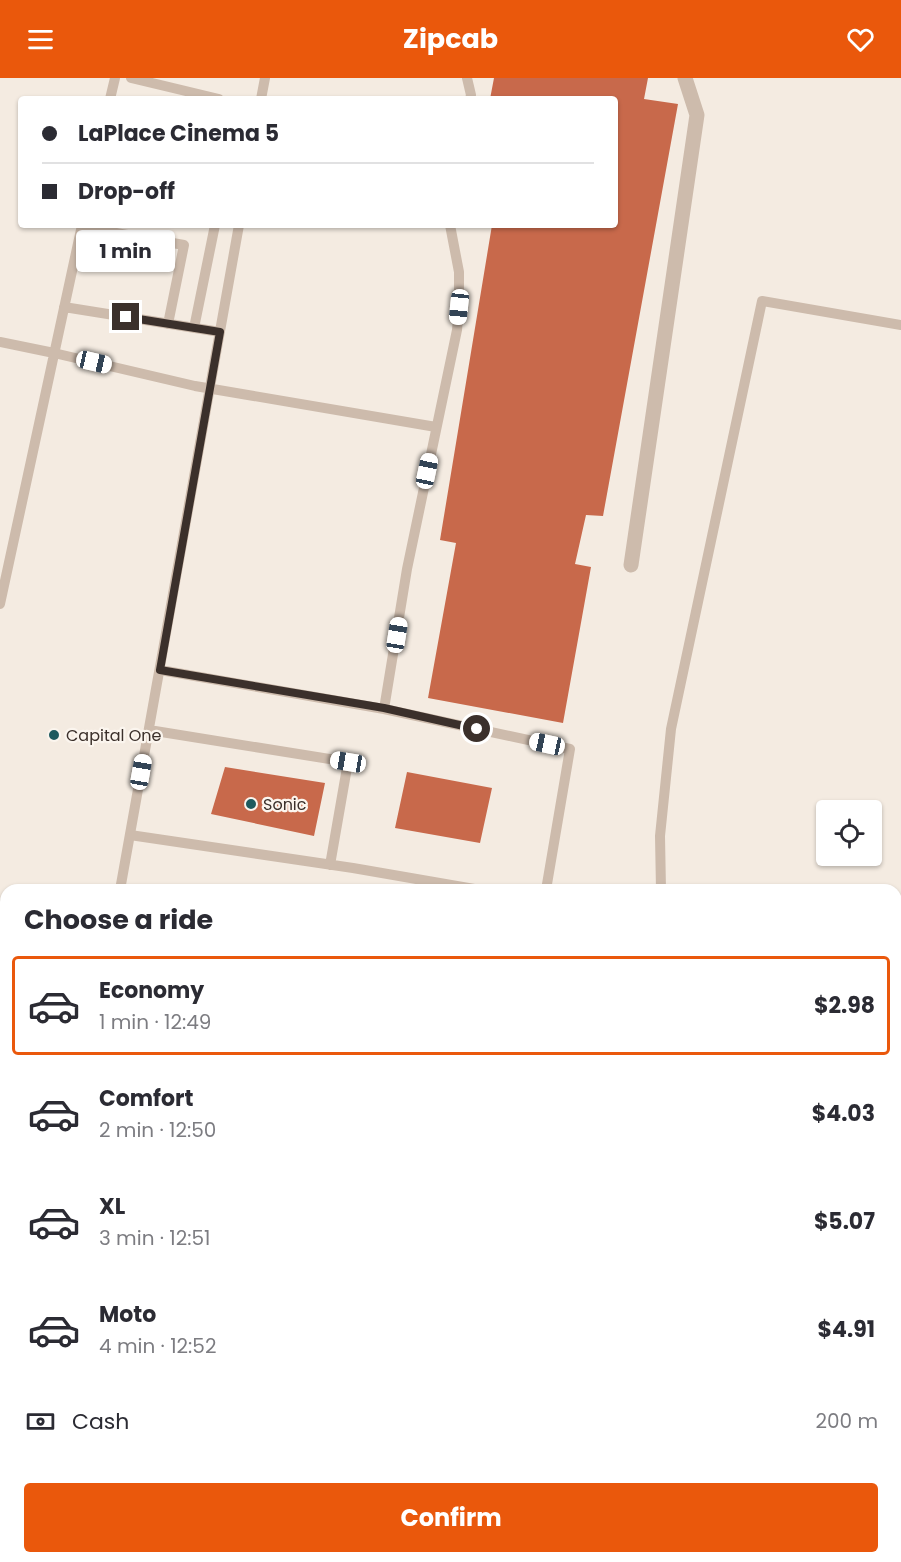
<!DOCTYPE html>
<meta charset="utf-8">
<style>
body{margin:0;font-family:Poppins,sans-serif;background:#f7f7f7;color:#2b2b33;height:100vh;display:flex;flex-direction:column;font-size:22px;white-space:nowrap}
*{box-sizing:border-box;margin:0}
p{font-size:20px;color:#7c7c81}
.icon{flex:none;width:33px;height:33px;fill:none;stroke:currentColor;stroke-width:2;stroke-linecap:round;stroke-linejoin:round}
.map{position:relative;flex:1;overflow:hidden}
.side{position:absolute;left:0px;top:806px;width:902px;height:680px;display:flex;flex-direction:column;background:#fff;border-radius:18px 18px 0 0;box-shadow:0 2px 4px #0004}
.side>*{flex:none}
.banner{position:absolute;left:18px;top:18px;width:600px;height:132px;border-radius:6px;box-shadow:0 2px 4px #0004;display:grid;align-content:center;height:132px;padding:0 24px;background:#fff}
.fabs{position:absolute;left:816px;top:722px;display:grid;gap:12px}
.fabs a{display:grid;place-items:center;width:66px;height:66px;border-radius:6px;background:#fff;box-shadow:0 2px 4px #0004;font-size:30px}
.end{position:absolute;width:27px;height:27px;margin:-14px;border:8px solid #3b302b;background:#fff;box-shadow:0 0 0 3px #fff}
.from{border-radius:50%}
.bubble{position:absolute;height:42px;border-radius:6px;background:#fff;box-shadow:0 2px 4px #0004;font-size:20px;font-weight:700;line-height:42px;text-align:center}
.car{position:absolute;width:18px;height:36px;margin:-18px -9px;border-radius:8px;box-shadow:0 0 4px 2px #0007;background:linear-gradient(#fff 24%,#345 0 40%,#fff 0 76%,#345 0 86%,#fff 0)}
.banner b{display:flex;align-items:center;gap:21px;height:57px;font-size:22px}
.banner b+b{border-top:2px solid #e1e1e2}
.banner i{width:15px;height:15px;background:#2b2b33}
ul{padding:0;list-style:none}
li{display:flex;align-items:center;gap:18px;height:99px;margin:0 12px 9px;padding:0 12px;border:3px solid transparent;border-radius:6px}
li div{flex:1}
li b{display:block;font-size:22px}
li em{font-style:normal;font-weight:700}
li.active{border-color:#ea580c}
li>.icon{width:54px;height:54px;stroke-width:1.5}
h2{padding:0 24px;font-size:27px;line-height:72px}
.pay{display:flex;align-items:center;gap:15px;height:66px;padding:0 24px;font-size:22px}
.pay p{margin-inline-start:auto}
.button{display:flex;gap:12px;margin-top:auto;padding:12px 24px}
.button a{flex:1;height:69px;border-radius:6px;background:#ea580c;color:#fff;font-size:24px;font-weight:700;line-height:69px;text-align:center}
header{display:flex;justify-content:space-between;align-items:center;height:78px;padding:0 24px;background:#ea580c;color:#fff;font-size:27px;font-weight:700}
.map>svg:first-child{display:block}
.building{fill:#c8694b}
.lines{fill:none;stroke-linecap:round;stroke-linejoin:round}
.lane{stroke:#cdbbac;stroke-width:10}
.street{stroke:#cdbbac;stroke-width:15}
.route{stroke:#3b302b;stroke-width:8}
.poi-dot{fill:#1f5a5e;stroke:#fbf5ee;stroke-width:2}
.labels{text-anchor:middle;stroke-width:4.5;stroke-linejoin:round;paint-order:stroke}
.poi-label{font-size:16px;fill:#3b302b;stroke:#fbf5ee;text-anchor:start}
</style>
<header><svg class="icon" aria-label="menu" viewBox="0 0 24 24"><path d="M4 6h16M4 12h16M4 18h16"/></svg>Zipcab<svg class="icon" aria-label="heart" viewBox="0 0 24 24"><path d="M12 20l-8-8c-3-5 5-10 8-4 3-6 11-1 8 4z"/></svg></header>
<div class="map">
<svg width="901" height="1484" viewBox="0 0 901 1484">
<rect width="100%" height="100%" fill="#f4ebe1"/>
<path class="building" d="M494,0H648L644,21L678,26L603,438L586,437L575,486L591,489L563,645L428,620L456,465L440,462L492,147H615V21H490Z
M225,689L325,705L314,758L211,736Z
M407,694L492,710L480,765L395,750Z"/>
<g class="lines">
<path class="lane" d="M131,0L219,21
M467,0L471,17L470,21
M110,21L115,0
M261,21L265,0
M450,147L459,194V229L457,252L407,491L384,631L570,671L546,812
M82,149L184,167L168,246
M64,229L220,254
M194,250L215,147
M0,264L54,275L195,308L436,349
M0,526L82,147
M160,592L384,631
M149,652L348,684L330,787
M130,757L353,790L480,812
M120,812L239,147
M661,812L660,758L671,651L762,223L901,247"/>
<path class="street" d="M631,487L697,37L685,0
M0,866H6
M896,867H901
M896,1067L901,1066
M896,1255L901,1254
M125,1479V1484
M742,1484L743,1479"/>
</g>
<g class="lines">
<path class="route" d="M126,239L220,254L160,592L384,630L477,651"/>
</g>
<g class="poi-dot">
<circle cx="54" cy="657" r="6"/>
<circle cx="251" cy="726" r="6"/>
</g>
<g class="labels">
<g class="poi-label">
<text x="66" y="663">Capital One</text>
<text x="263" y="732">Sonic</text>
</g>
</g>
</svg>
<div class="fabs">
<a><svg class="icon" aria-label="locate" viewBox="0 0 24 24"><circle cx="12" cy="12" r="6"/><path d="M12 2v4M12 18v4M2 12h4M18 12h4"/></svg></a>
</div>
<i class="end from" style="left:477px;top:651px"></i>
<i class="end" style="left:126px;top:239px"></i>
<div class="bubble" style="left:76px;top:152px;width:99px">1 min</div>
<i class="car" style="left:459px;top:229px;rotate:186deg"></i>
<i class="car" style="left:94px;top:284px;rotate:103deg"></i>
<i class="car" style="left:427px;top:393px;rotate:12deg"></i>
<i class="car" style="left:397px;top:557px;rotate:9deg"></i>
<i class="car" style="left:547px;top:666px;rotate:282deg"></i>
<i class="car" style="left:348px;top:684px;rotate:279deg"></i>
<i class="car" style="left:141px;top:694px;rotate:10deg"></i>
<div class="banner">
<b><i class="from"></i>LaPlace Cinema 5</b>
<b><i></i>Drop-off</b>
</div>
<section class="side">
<h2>Choose a ride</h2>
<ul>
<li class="active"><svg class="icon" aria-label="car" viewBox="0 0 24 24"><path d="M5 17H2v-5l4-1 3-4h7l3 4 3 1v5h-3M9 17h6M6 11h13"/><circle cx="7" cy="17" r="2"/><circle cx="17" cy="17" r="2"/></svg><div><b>Economy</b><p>1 min · 12:49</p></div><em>$2.98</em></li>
<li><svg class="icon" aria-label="car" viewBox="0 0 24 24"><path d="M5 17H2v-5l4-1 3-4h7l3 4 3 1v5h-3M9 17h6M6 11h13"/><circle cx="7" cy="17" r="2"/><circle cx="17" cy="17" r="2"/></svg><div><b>Comfort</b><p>2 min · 12:50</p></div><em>$4.03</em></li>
<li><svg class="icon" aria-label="car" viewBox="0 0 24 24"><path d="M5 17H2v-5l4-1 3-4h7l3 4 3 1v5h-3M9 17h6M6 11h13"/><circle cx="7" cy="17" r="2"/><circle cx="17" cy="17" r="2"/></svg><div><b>XL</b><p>3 min · 12:51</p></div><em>$5.07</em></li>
<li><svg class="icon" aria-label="car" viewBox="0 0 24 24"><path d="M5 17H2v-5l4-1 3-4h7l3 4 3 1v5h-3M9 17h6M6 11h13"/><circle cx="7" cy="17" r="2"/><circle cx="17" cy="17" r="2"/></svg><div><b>Moto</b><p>4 min · 12:52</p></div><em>$4.91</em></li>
</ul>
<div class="pay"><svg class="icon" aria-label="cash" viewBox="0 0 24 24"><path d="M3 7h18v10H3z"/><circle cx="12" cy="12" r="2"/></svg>Cash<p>200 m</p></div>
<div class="button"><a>Confirm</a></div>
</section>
</div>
